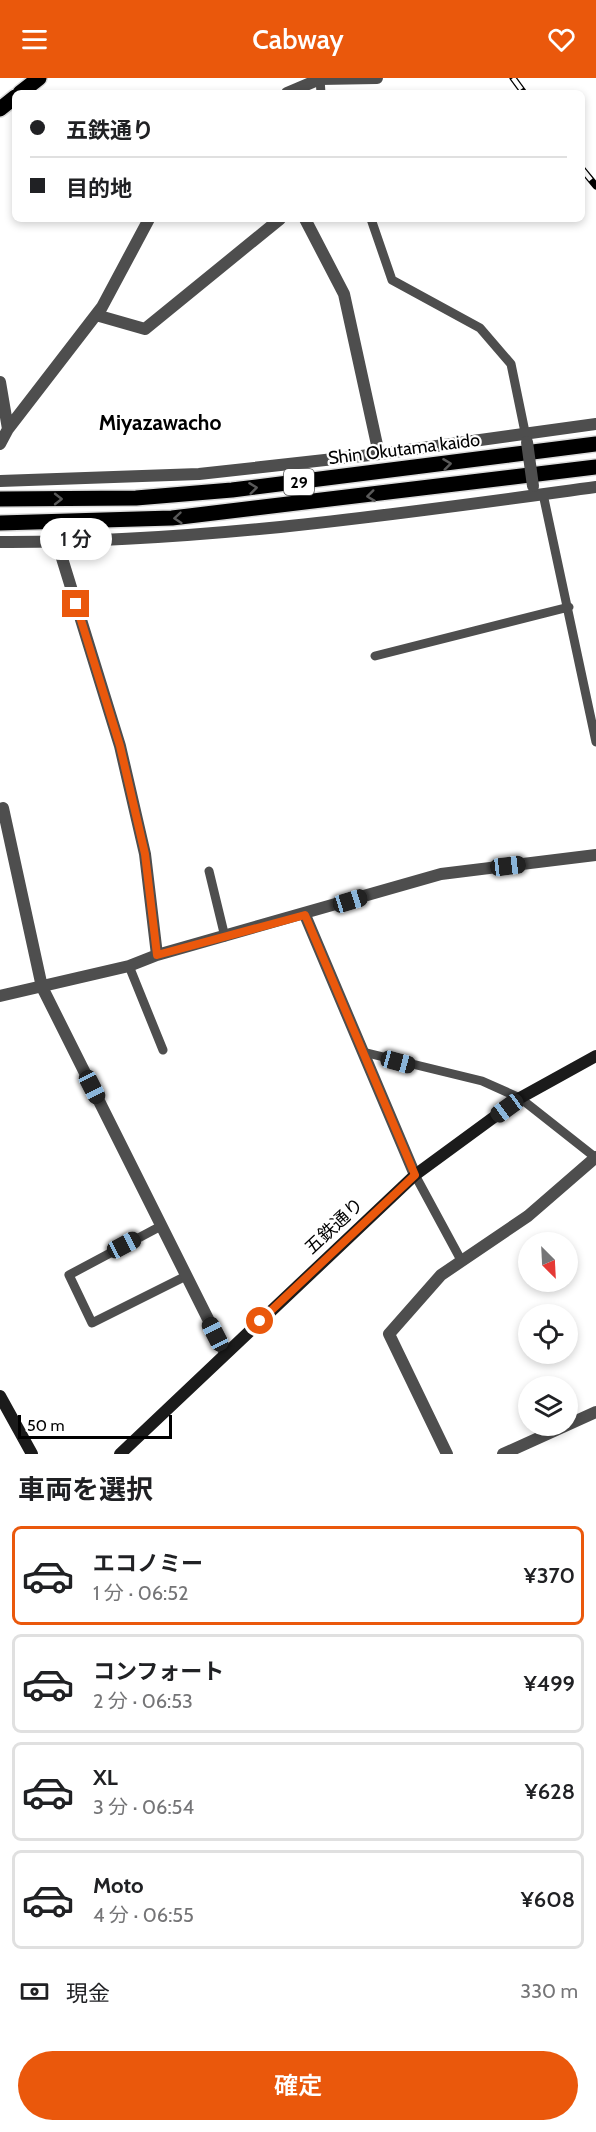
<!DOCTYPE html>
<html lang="ja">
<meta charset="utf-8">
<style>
body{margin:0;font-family:Cabin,"Noto Sans JP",sans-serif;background:#f6f6f6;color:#202124;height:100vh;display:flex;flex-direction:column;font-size:22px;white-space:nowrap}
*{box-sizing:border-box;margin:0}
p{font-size:20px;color:#757577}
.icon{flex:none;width:33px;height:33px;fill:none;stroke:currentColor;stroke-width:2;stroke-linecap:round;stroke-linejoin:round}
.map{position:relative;height:1376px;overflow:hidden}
.side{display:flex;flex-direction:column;background:#fff;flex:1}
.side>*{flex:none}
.top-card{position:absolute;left:12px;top:12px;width:573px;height:132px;border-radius:9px;box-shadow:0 3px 9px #0003;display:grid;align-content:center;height:132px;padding:0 18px;background:#fff}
.needle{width:39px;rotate:156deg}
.fabs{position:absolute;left:518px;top:1154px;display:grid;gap:12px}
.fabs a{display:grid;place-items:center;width:60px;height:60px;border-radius:50%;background:#fff;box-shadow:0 3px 9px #0003;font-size:30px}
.scale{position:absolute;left:18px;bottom:15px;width:154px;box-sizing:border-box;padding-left:6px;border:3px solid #000;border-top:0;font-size:16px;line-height:21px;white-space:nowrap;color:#000;-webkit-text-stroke:4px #fff;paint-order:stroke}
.end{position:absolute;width:27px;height:27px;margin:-14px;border:8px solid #ea580c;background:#fff;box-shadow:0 0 0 3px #fff}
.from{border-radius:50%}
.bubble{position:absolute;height:42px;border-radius:21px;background:#fff;box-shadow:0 3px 9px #0003;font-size:20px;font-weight:600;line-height:42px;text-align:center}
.car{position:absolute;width:18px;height:36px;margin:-18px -9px;border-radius:8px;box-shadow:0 0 4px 2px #0007;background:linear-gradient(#222 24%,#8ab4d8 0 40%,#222 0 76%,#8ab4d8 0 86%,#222 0)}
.top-card b{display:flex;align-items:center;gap:21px;height:57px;font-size:22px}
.top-card b+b{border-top:2px solid #e0e0e0}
.top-card i{width:15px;height:15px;background:#202124}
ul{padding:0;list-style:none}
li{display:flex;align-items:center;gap:18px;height:99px;margin:0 12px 9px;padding:0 6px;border:3px solid #e0e0e0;border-radius:9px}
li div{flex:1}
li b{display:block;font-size:22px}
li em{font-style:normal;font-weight:600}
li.current{border-color:#ea580c}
li>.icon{width:54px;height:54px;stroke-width:1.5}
h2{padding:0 18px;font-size:27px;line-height:72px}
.pay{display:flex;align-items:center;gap:15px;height:66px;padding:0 18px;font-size:22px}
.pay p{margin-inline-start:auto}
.cta{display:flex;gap:12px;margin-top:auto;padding:12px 18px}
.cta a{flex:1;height:69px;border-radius:36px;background:#ea580c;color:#fff;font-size:24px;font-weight:600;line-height:69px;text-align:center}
header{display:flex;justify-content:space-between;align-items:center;height:78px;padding:0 18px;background:#ea580c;color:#fff;font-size:27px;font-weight:600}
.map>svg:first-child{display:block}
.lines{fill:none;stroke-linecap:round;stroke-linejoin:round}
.primary-casing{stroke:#dbdbdb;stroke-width:18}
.lane{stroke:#4e4e4e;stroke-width:9}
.street{stroke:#4e4e4e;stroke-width:12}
.secondary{stroke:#1b1b1b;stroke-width:12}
.primary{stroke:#000;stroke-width:15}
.rail-casing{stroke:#000;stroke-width:7}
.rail{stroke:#fff;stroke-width:4.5;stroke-dasharray:14;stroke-linecap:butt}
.street-bridge{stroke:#4e4e4e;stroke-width:12}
.oneway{stroke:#595959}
.route{stroke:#ea580c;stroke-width:8}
.labels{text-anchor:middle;stroke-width:4.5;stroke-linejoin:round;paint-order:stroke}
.shield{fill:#fff;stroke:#4c4c4c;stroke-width:1.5}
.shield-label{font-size:16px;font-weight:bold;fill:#000}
.street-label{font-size:18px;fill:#000;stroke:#fff}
.quarter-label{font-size:21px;font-weight:bold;fill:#000;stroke:#fff}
</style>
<header><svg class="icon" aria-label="menu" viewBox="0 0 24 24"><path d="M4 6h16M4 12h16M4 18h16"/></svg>Cabway<svg class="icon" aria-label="heart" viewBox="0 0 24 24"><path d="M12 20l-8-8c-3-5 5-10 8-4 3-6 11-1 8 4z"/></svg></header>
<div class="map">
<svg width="596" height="1376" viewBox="0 0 596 1376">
<rect width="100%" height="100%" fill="#fff"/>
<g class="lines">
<g class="primary-casing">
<path id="primary" d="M20,15L39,0
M0,31L15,19
M0,421L136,420L232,412L596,366
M0,445L172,440L596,389"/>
</g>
<path class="lane" d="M320,1L321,15
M371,141L392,202L480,250L511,286L525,354
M543,416L596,664
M375,578L569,529
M209,793L225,859
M129,888L163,972
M363,974L482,1003L520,1020L596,1080
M415,1097L461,1182
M161,1148L69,1197L92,1245L186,1198"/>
<path class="street" d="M287,15L320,1L377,0
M305,141L344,216L379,376
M96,237L145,251L280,141
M0,304L8,351
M0,366L8,351L102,229L149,141
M0,403L199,396L379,376L596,346
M0,464C200,465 398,436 596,409
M57,464L120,668L145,776L157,877
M3,730L42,909L225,1275
M305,837L415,1097
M0,918L129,888L157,877L441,796L596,777
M447,1376L389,1256L441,1197L528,1138L596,1079
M503,1376L596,1334"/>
<path class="secondary" d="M0,1318L32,1376
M120,1376L415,1097L520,1020L596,978"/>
<use href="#primary" class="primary"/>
<g class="rail-casing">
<path id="rail" d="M513,0L524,15
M582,91L596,108"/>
</g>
<use href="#rail" class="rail"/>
<path class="street-bridge" d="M527,364L533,408"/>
</g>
<defs><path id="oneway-chevron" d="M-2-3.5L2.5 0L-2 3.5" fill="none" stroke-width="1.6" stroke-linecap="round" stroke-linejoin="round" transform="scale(1.5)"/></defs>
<g class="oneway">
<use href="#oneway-chevron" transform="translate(447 386) rotate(-7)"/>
<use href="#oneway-chevron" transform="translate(253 410) rotate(-7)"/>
<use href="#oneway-chevron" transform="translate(371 418) rotate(173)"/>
<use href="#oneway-chevron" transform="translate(58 421)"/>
<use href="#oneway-chevron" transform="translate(178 440) rotate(175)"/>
</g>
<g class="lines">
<path class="route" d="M76,526L120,668L145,776L157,877L305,837L415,1097L260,1243"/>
</g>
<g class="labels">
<rect class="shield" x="284" y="391" width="30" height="26" rx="4.5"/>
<g class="shield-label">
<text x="299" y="410">29</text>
</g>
<g class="street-label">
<text transform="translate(404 371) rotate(-7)" y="6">Shin Okutama kaido</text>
<text transform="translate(334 1148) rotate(-43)" y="6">五鉄通り</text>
</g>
<g class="quarter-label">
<text x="160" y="352">Miyazawacho</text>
</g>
</g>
</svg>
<div class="fabs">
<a><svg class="needle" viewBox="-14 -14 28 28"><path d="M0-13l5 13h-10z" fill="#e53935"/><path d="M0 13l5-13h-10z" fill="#757577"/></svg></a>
<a><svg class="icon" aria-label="locate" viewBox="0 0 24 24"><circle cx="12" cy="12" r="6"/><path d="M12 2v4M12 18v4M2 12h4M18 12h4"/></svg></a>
<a><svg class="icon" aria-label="layers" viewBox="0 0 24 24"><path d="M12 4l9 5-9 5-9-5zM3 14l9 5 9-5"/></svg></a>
</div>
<div class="scale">50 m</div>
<i class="end from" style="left:260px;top:1243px"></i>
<i class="end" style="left:76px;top:526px"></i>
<div class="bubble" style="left:40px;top:440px;width:72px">1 分</div>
<i class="car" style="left:508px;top:788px;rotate:83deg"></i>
<i class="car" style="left:350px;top:823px;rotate:73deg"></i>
<i class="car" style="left:398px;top:984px;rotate:105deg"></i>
<i class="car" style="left:92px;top:1009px;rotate:153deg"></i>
<i class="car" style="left:507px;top:1030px;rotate:234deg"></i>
<i class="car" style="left:124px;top:1167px;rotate:62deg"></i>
<i class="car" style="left:215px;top:1256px;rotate:333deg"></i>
<div class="top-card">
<b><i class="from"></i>五鉄通り</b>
<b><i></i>目的地</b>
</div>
</div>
<section class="side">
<h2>車両を選択</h2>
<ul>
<li class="current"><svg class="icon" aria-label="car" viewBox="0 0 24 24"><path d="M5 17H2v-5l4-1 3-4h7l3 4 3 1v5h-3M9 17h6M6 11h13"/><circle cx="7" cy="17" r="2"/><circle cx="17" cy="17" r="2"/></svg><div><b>エコノミー</b><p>1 分 · 06:52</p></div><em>¥370</em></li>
<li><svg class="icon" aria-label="car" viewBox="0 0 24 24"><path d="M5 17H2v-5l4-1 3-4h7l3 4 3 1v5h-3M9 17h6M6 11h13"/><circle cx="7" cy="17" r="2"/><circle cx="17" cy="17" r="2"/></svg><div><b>コンフォート</b><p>2 分 · 06:53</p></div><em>¥499</em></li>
<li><svg class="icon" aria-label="car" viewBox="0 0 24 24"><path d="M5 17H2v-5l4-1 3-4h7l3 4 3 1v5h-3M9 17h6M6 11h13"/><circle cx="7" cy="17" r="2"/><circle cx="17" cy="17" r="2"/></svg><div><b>XL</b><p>3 分 · 06:54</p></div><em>¥628</em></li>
<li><svg class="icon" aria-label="car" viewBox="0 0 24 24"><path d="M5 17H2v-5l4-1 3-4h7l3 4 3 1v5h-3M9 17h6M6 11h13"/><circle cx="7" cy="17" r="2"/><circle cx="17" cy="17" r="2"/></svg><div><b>Moto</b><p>4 分 · 06:55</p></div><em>¥608</em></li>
</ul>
<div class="pay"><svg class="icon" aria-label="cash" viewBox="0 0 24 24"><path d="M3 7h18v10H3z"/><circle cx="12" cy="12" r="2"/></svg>現金<p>330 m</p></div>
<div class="cta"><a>確定</a></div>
</section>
